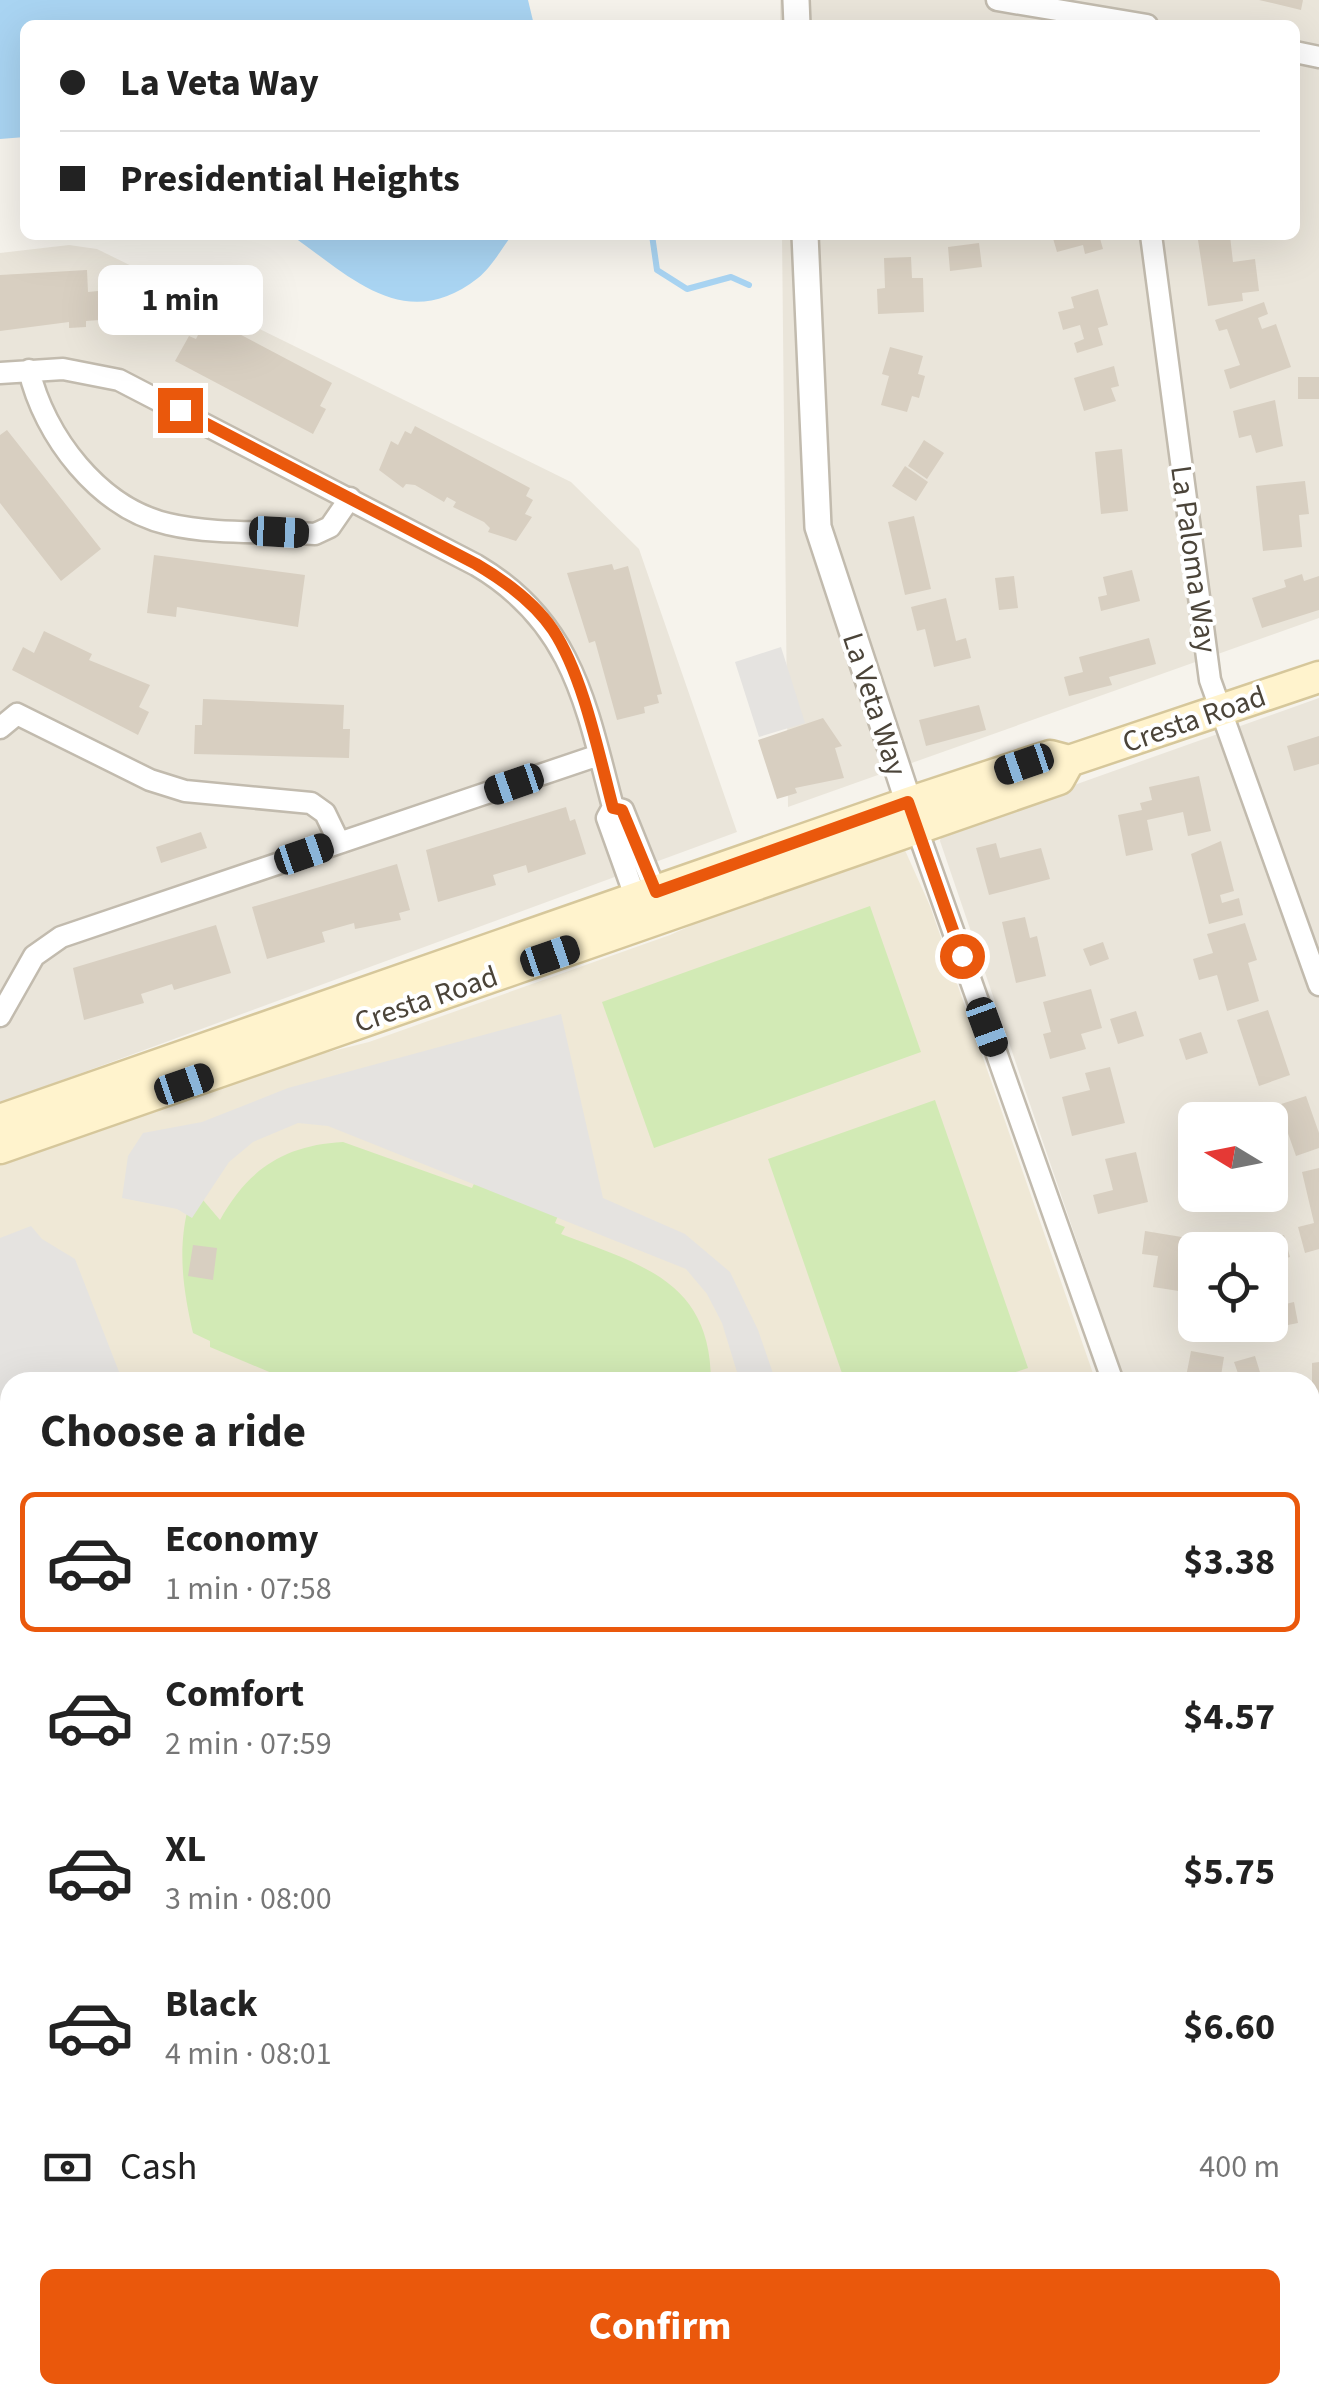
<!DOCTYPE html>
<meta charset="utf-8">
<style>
body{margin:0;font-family:"Source Sans 3",sans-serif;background:#f6f6f6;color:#222;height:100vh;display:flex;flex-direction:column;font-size:38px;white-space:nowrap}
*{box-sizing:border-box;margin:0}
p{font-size:32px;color:#767676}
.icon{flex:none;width:55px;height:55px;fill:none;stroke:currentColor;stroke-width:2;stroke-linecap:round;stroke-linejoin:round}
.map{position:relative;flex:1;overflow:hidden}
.drawer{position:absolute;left:0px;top:1372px;width:1320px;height:1032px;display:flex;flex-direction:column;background:#fff;border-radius:30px 30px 0 0;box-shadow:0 10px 40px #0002}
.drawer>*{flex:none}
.guide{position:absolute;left:20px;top:20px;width:1280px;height:220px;border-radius:15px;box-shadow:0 10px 40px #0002;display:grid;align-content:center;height:220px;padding:0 40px;background:#fff}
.needle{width:65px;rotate:280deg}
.controls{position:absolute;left:1178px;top:1102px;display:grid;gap:20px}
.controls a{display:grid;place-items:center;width:110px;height:110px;border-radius:15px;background:#fff;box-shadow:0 10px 40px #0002;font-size:50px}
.end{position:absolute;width:45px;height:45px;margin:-22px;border:12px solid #ea580c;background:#fff;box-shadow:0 0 0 5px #fff}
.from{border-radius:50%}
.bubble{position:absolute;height:70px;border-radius:15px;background:#fff;box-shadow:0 10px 40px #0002;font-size:32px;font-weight:700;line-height:70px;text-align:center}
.car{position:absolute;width:30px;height:60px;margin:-30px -15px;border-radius:12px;box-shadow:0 0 8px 2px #0007;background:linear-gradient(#222 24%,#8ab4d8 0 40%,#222 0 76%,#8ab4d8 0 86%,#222 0)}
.guide b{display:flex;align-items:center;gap:35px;height:95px;font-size:38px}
.guide b+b{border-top:2px solid #e0e0e0}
.guide i{width:25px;height:25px;background:#222}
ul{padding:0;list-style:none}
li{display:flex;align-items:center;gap:30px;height:140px;margin:0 20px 15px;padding:0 20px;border:5px solid transparent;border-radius:15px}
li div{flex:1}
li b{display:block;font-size:38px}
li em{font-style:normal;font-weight:700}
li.active{border-color:#ea580c}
li>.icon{width:90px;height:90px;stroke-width:1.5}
h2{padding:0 40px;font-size:45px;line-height:120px}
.pay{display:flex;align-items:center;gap:25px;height:110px;padding:0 40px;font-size:38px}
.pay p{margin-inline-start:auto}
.button{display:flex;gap:20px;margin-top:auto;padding:20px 40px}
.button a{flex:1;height:115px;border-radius:15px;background:#ea580c;color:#fff;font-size:40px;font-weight:700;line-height:115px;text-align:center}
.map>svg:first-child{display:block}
.residential{fill:#eae5da;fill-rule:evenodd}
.education{fill:#efe8d6}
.green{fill:#d2eab5}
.parking{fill:#e5e3e0}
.water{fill:#a9d4f2}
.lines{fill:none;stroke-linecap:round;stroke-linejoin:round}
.stream{stroke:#a9d4f2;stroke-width:6}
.building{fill:#d8cfc1}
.minor-casing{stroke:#c2bbae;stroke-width:25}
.tertiary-casing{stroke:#c2bbae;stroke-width:30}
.secondary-casing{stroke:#d6c79b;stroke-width:35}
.minor{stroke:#fff;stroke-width:20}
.tertiary{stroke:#fff;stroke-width:25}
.secondary{stroke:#fff3cd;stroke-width:30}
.route{stroke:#ea580c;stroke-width:12}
.labels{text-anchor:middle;stroke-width:8;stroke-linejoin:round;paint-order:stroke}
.street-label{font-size:30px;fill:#4b4439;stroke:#fff}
</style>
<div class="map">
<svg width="1319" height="2404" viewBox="0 0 1319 2404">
<rect width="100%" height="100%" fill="#f6f3ec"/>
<path class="residential" d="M780,0H1319V618L788,807L782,235H1295V25H780Z
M69,245L97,249L571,482L639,549L737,832L0,1103V253Z
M1319,698V1727L1310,1735V1382H1125L940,841L942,832ZM1195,1120H1270V1195H1195ZM1195,1250H1270V1325H1195Z"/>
<path class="education" d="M904,848L930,906L1096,1382H10V2244L0,2242V1161L272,1066L369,1042L670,935L748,900Z"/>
<path class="green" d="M870,906L921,1052L654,1148L602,1002Z
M935,1100L1028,1368L985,1382H845L768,1159Z
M343,1142L472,1188L481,1169L564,1201L555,1223L565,1227L561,1234C642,1265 711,1281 711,1382H293L210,1347V1341L193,1333C183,1289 177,1249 189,1204L203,1200L220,1220C248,1169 285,1145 343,1142Z
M1319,1727V2404H0V2242L10,2244V2395H1310V1735Z
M0,1922L10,1923V2206L0,2204Z"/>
<path class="parking" d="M781,647L805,723L759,737L735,662Z
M561,1014L603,1198L685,1234L730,1272L758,1330L776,1382H740L722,1323L707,1294L686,1269L328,1126L298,1123L253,1142L229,1162L192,1218L177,1209L122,1198L128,1156L143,1133L202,1122L288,1088Z
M31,1226L42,1239L75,1259L123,1382H10V1508L0,1512V1238Z"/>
<path class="water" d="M0,0H528L534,25H25V137L0,139Z
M291,235H512C502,248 491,268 478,278C405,335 351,277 291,235Z"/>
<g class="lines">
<path class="stream" d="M652,235L657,270L687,289L731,277L749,285"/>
</g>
<path class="building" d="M1259,0H1303L1301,10Z
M1052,235H1099L1103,249L1085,254L1083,245L1057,252Z
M1230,236L1233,262L1255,259L1259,291L1242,293L1243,301L1208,306L1198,240Z
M979,243L982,267L950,271L948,247Z
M911,257L912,278H923L924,312L878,314L877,289L885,288L884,258Z
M87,270L88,292L98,291L100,320L86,321V327L69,328V322L0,331V275Z
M1098,289L1108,325L1098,328L1103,345L1077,353L1074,343L1084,339L1080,325L1063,330L1058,312L1074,308L1071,297Z
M1264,302L1268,314L1258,318L1262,329L1276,324L1291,367L1230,389L1224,370L1240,365L1227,329L1219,331L1215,320Z
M207,317L332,383L320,406L326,409L313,434L175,361L189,336L196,339Z
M890,347L923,356L918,374L925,376L919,398L912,396L907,412L881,405L889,376L882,374Z
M1114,366L1119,386L1111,388L1116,401L1084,411L1074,378Z
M1298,377H1319V399H1298Z
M1275,400L1283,446L1256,453L1251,435L1239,438L1233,411Z
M415,426L530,488L526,496L533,500L525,514L532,517L516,541L488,532L490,528L484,522L453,507L456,502L447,497L444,502L415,485L406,484L403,488L379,470L391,441L398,445L405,431L411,434Z
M7,430L101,549L61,581L0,503V435Z
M924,440L944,453L927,479L908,466Z
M1122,449L1128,511L1101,514L1095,452Z
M905,466L928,482L916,501L892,486Z
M1305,481L1309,514L1299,515L1302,547L1263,551L1256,486Z
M914,516L931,589L905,595L888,522Z
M154,555L305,575L298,627L177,607L176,617L147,613Z
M612,564L614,570L628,566L662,694L657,695L659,703L644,707L645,713L617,720L595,641L589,643L567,573Z
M1132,570L1140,601L1101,611L1098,597L1107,595L1103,577Z
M1302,574L1304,581L1319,576V610L1262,628L1252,598L1286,587L1284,580Z
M1014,576L1018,608L999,610L995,578Z
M946,598L956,641L966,638L971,658L934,667L925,629L917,631L911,607Z
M44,631L92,654L89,660L150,685L139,707L149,712L138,735L12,670L23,647L34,653Z
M1149,638L1156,664L1109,677L1112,685L1069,696L1064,677L1083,672L1079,657Z
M203,699L344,705L343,729H350L349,758L194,754L195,725H202Z
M979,705L986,730L926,746L919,720Z
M823,718L842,746L835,748L844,778L795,788L797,793L777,799L758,740Z
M1319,736V764L1294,771L1287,746Z
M1199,776L1211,831L1188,836L1183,812L1147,820L1153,850L1126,856L1118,815L1142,810L1140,803L1152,800L1149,787Z
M566,807L570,821L575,819L586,854L528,873L526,865L493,875L496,885L438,902L426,850Z
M201,832L207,848L161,863L156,847Z
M1221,841L1234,891L1220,895L1222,903L1239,898L1243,915L1209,924L1191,854Z
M996,843L1000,858L1041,848L1050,879L989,895L976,848Z
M397,864L410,910L399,913L401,920L355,929L354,923L322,932L325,942L267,959L252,907Z
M1025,917L1030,938L1037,936L1046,976L1016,983L1002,922Z
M1245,923L1257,960L1248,963L1259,1001L1227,1011L1217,975L1199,980L1193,959L1213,953L1207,934Z
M216,925L231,973L174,990L172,984L141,994L144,1003L84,1020L73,968Z
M1103,942L1109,959L1090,966L1083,949Z
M1091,989L1102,1028L1081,1034L1086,1049L1050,1059L1043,1034L1051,1032L1043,1002Z
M1268,1010L1290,1075L1259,1086L1237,1020Z
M1136,1011L1144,1036L1118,1044L1110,1019Z
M1201,1032L1208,1053L1186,1060L1179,1039Z
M1110,1067L1125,1123L1072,1136L1062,1097L1090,1090L1085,1073Z
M1306,1096L1319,1133V1148L1296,1156L1278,1105Z
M1136,1152L1148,1202L1098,1214L1093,1195L1113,1190L1105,1159Z
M1319,1168V1249L1305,1253L1298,1227L1314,1223L1302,1172Z
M1145,1231L1200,1240L1185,1292L1153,1287L1158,1256L1142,1254Z
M1284,1235L1290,1257L1270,1263V1250H1259L1257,1244Z
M193,1245L217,1248L213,1280L188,1276Z
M1294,1302L1298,1323L1278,1327L1273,1307Z
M1191,1351L1224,1357L1220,1382H1185Z
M1255,1356L1263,1382H1241L1234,1362Z
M1319,1362V1413H1312V1363Z
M10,1600V1681L0,1683V1603Z
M0,1759L10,1778V1871L0,1867Z"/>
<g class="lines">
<g class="minor-casing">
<path id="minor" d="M997,0L1147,25
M1295,52L1319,57
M1151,235L1210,680L1319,985
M29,370C44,436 99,508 168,524C214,535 267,531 315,534L330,527L350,498
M0,373L63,369L119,380L476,565C573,622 586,705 613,807L607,818L636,899
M0,728L17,714L150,780L185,791L311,803L325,813L339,842
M613,807L623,810L656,892
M917,829L1113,1382
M0,1016L34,956L61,937L599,755
M1310,1514L1319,1506"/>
</g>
<g class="tertiary-casing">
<path id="tertiary" d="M796,0L797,25
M805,235L818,527L914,819"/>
</g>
<g class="secondary-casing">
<path id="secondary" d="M0,1120L908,803L1050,756L1069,761L1319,677
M0,1148L1059,779L1069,761"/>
</g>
<use href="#minor" class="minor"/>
<use href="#tertiary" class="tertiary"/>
<use href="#secondary" class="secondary"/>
</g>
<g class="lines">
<path class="route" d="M180,410L476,564C505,581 534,602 553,630C583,675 599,755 613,808L622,810L656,892L908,802L962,956"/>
</g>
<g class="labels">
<g class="street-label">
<text transform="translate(1194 559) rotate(82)" y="10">La Paloma Way</text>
<text transform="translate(875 704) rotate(72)" y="10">La Veta Way</text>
<text transform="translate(1194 719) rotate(-19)" y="10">Cresta Road</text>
<text transform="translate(426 999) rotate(-19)" y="10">Cresta Road</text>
</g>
</g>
</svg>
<div class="controls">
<a><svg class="needle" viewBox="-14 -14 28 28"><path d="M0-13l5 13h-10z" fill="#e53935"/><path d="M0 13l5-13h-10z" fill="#767676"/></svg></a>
<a><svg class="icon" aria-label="locate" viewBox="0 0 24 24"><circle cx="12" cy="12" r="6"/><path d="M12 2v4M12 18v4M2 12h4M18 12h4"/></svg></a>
</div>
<i class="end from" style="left:962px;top:956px"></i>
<i class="end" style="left:180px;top:410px"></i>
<div class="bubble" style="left:98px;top:265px;width:165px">1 min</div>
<i class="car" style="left:279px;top:532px;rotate:93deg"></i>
<i class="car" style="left:1024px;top:764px;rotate:251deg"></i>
<i class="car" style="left:514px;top:784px;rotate:251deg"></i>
<i class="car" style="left:304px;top:854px;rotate:71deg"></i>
<i class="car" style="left:550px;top:956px;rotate:71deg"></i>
<i class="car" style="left:987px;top:1027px;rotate:160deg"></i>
<i class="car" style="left:184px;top:1084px;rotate:71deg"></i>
<div class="guide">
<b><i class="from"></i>La Veta Way</b>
<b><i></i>Presidential Heights</b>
</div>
<section class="drawer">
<h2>Choose a ride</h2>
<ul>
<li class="active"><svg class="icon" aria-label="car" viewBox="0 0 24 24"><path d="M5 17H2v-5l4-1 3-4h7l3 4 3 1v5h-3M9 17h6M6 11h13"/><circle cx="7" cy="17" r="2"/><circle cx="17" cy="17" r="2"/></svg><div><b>Economy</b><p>1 min · 07:58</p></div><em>$3.38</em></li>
<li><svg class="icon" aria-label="car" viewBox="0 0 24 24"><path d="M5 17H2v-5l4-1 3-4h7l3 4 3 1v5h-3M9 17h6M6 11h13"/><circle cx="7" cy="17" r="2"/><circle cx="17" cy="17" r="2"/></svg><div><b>Comfort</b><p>2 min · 07:59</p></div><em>$4.57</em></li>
<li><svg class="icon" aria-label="car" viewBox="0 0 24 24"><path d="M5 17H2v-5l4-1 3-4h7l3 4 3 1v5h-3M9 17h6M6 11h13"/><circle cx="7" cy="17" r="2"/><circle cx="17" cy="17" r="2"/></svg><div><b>XL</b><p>3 min · 08:00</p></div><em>$5.75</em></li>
<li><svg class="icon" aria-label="car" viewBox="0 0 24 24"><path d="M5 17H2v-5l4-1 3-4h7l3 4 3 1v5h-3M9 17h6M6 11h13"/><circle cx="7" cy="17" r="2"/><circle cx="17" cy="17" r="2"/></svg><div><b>Black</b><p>4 min · 08:01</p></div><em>$6.60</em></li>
</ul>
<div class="pay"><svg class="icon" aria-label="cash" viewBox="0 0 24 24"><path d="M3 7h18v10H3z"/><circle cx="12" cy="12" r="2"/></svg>Cash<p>400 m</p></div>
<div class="button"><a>Confirm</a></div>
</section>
</div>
